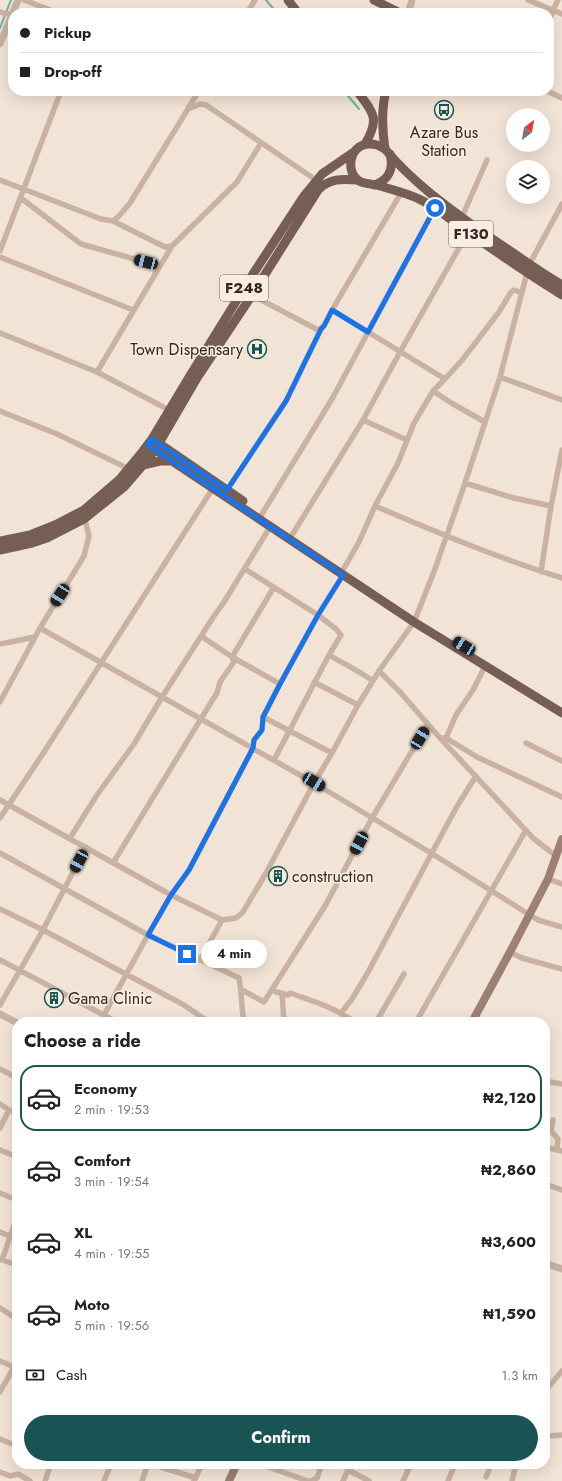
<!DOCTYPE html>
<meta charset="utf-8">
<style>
body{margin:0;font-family:Jost,sans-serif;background:#f2f2f2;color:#222;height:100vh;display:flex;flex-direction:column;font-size:15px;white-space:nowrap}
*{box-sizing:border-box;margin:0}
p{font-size:13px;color:#767676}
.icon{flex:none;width:22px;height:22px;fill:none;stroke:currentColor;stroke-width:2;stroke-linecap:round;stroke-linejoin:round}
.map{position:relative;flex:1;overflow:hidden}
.side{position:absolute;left:12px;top:1017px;width:538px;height:452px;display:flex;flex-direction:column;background:#fff;border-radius:16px;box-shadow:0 4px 16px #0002}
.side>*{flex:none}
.top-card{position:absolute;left:8px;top:8px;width:546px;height:88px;border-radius:16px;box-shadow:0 4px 16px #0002;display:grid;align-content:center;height:88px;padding:0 12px;background:#fff}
.needle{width:26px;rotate:31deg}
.buttons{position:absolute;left:506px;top:108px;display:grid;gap:8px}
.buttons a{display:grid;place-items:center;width:44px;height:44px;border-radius:50%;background:#fff;box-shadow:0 4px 16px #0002;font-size:20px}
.end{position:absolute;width:18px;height:18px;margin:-9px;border:5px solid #1a73e8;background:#fff;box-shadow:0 0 0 2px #fff}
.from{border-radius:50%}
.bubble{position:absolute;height:28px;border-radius:14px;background:#fff;box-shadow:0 4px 16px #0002;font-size:13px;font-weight:700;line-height:28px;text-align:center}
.car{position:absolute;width:12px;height:24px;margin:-12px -6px;border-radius:5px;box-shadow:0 0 3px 1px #0007;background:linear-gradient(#222 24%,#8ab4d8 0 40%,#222 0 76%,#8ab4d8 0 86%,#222 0)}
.top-card b{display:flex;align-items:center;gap:14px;height:38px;font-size:15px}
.top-card b+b{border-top:1px solid #e0e0e0}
.top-card i{width:10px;height:10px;background:#222}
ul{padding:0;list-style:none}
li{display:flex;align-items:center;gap:12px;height:66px;margin:0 8px 6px;padding:0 4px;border:2px solid transparent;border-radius:16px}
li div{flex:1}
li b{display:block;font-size:15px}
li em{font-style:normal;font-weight:700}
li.on{border-color:#195455}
li>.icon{width:36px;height:36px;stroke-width:1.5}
h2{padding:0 12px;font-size:18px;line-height:48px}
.pay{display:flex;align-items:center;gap:10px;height:44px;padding:0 12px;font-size:15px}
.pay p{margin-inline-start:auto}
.primary-button{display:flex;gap:8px;margin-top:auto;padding:8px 12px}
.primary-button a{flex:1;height:46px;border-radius:24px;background:#195455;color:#fff;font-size:16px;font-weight:700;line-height:46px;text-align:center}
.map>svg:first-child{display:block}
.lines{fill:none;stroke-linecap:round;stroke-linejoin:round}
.stream{stroke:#73afaf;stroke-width:2}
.minor{stroke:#c9b2a1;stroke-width:5.5}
.tertiary{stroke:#c9b2a1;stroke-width:7}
.secondary{stroke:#9c8073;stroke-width:8}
.primary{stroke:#765e54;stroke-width:9}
.route{stroke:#1a73e8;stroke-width:5}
.labels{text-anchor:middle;stroke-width:3;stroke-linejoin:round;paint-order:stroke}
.shield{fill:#f9ede1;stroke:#6e635d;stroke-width:1}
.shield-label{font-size:15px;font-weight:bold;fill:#332824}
.poi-label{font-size:16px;fill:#332824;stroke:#f9ede1;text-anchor:start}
</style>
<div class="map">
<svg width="562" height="1481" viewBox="0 0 562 1481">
<rect width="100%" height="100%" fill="#f1e3d5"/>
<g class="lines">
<path class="stream" d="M266,0L277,13
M0,28L11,0
M344,91L359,109"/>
<path class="minor" d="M24,0L58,13
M528,0L562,14
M0,12L12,15
M247,13L255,0
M549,23L553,10L558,0
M547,91L562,98
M188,108L199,91
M0,180L101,219L113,221L119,216L130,203L188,109L200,104L206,105L316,180
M21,198L81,244L159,266
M462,217L487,160
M113,221L165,247L172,246L237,182L261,143
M0,251L61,91
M0,257L133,310
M252,295L318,330C326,327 328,317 332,310L401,193
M332,310L445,379
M0,333L97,372L169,410
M97,372L172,246
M500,377L562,400
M433,391L453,404L485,422
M0,411L57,434L129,469
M363,420L407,440
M465,483L514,498L551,506
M227,490L286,401L321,329
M375,506C436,532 498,558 562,578
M262,514L332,399L435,208
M292,535L363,420L400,352L468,232
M245,569L318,615L336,629L341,635L329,655L274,760
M343,570L359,542L375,506L398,463L414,423L433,391L445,379L463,359L499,312L511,292L514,290L522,293
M541,572L551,506L562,450
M416,617L435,569L465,483L500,377L529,265L562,204
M40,628L314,783L431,853L538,920L562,927
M201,636L232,657L280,684
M0,644L35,637
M329,655C344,664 359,671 373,681
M379,671L400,692L440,738L533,838L556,856
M314,682L358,705
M0,702L40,628L84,556L89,536L84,516
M263,717L332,753
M440,738H446L477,757L562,797
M446,738L456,715L473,690L485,666
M526,743L562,761
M0,800L171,895L222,920L236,918L243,912L266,873L314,783L332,753L358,705L379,671L414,622
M0,818L44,752L213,488
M70,838L97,795L134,744L162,697L214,616L224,602L270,527
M0,853L148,935L239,978C242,992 241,1007 244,1022
M113,863L210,704L217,693L220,682L234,662L232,657L274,587
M548,879L562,884
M0,909L43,930L184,1005L209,1022
M510,952L522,958L562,969
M0,960L117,1022
M200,960L222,920
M273,989L276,992L288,995L290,993C312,1001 335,1007 354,1022
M242,990L264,1002L325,906L372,818L428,724
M282,993L284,1022
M0,1005L43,930L86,847
M341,1013L352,999L367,974L456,808L476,776
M100,1022L148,935L171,895L189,870L253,748L254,740L262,730L263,717L280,684L318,615L343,575
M376,1022L404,974
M416,1022L526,830
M0,1069L17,1078
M545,1081L562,1084
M0,1104L9,1110L17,1113
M553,1120L551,1131L558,1139L557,1149
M0,1128L9,1110
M545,1147L562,1151
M0,1150L17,1157
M545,1184L562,1190
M0,1193L17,1200
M0,1232L17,1239
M0,1259L14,1264
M2,1260L17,1217
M0,1308L17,1319
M0,1361L17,1368
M545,1391L562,1371
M0,1392L14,1367
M545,1434L548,1436L562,1435
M0,1439L17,1446
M151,1464L196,1478
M260,1464L308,1481
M348,1470L369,1481
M0,1472L10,1476L18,1474L30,1481
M486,1477L491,1464
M45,1481L51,1464
M104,1481L111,1464
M142,1481L148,1464
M194,1481L202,1464
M311,1481L317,1478L322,1464
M343,1481L351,1464
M403,1481L411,1464
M448,1481L455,1464
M512,1481L516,1464"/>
<path class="tertiary" d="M408,13L412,0
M0,44L18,0
M0,1014L17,1023
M545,1263L562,1269"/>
<path class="secondary" d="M472,1022L510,952L548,879L562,839
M229,1481L237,1464"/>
<path class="primary" d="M288,0L298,13
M374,0L400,13
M357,91C374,113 380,119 365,144
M385,149C382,129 381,110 386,91
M374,185C389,180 394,169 390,154
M562,285C535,269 511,251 485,234C450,209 413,183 385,149C375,142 360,141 353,154C349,163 350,175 359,181C365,184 371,184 377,185C392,190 409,193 423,201C439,209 453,222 468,232C499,254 530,275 562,295
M154,440L243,501
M151,447L414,622L562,713
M143,465L160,461H171
M0,541L30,535L55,525L84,510L119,480L143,451L152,439L191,374L253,274L304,196L322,174L354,152
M0,550L32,543L47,538L84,519L124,487L143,465L155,450L197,378L252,295L318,190C330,178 342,179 358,180"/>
</g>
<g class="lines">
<path class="route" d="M187,954L148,935L171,895L189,870L253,748L254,740L262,730L263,717L280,684L318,615L343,575L148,445L152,439L227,490L286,401L321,329L324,326L332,310L368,332L435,208"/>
</g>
<defs>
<g id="bus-ring" transform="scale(1)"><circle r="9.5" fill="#f9ede1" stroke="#195455" stroke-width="1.5"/><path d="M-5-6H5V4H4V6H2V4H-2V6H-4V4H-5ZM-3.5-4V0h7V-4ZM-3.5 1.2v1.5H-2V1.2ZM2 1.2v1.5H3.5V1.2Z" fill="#195455"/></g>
<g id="hospital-ring" transform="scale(1)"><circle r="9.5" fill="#f9ede1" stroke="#195455" stroke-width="1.5"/><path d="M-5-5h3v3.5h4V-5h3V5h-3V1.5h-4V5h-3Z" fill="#195455"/></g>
<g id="building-ring" transform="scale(1)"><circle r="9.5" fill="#f9ede1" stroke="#195455" stroke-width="1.5"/><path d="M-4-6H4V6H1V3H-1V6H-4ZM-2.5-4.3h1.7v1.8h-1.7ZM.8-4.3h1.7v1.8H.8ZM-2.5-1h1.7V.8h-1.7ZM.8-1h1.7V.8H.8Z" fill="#195455"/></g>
</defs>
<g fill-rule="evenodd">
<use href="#bus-ring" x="444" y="110"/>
<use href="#hospital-ring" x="257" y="349"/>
<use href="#building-ring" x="278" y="876"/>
<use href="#building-ring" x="54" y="998"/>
</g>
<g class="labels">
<g class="shield">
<rect x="449" y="221" width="44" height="26" rx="3"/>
<rect x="220" y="275" width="48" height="26" rx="3"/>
</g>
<g class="shield-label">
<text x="471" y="239">F130</text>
<text x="244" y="293">F248</text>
</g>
<g class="poi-label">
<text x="444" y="138" text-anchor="middle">Azare Bus<tspan x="444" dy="18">Station</tspan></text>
<text x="243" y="355" text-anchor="end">Town Dispensary</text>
<text x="292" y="882">construction</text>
<text x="68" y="1004">Gama Clinic</text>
</g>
</g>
</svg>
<div class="buttons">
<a><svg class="needle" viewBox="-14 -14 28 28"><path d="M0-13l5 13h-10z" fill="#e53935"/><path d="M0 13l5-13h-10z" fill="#767676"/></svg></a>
<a><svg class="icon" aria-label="layers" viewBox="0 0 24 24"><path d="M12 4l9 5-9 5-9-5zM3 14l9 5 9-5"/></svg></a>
</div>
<i class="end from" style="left:435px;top:208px"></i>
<i class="end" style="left:187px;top:954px"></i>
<div class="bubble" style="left:201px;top:940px;width:66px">4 min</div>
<i class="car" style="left:146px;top:262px;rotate:285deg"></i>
<i class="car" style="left:60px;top:595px;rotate:213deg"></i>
<i class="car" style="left:464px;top:646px;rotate:301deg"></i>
<i class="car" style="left:420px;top:738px;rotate:31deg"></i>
<i class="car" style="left:314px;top:782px;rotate:121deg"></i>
<i class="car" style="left:359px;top:843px;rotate:208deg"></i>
<i class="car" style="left:79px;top:861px;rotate:208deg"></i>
<div class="top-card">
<b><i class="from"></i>Pickup</b>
<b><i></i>Drop-off</b>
</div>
<section class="side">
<h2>Choose a ride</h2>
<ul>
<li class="on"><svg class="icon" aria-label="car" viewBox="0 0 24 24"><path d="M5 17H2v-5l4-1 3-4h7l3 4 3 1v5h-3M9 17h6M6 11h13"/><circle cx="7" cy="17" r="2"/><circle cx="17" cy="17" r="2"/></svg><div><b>Economy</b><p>2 min · 19:53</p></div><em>₦2,120</em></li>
<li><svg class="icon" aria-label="car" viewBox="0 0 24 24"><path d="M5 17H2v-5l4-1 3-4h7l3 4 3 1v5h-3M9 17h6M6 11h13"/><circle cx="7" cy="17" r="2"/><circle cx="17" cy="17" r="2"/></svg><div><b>Comfort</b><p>3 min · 19:54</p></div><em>₦2,860</em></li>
<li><svg class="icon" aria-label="car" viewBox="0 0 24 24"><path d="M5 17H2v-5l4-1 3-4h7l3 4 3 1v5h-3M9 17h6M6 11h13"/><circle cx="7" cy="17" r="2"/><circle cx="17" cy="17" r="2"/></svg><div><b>XL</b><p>4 min · 19:55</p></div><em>₦3,600</em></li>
<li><svg class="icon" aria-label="car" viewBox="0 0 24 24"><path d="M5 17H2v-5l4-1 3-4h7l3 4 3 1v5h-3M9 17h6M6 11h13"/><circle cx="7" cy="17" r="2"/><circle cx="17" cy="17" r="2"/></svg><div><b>Moto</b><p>5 min · 19:56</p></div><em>₦1,590</em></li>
</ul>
<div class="pay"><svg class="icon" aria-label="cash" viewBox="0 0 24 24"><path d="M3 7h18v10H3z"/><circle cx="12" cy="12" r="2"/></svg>Cash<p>1.3 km</p></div>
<div class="primary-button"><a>Confirm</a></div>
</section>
</div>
